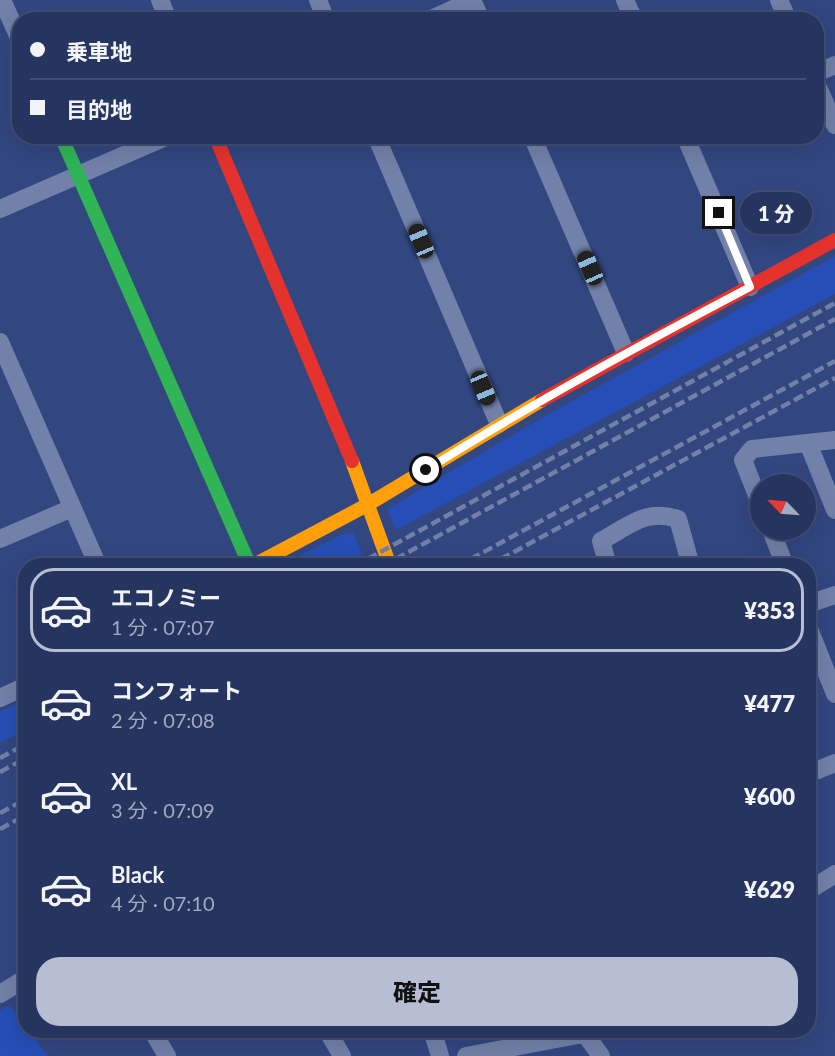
<!DOCTYPE html>
<html lang="ja">
<meta charset="utf-8">
<style>
body{margin:0;font-family:Lato,"Noto Sans JP",sans-serif;background:#323f69;color:#f1f3f6;height:100vh;display:flex;flex-direction:column;font-size:22px;white-space:nowrap}
*{box-sizing:border-box;margin:0}
p{font-size:20px;color:#a4aabd}
.icon{flex:none;width:33px;height:33px;fill:none;stroke:currentColor;stroke-width:2;stroke-linecap:round;stroke-linejoin:round}
.map{position:relative;flex:1;overflow:hidden}
.panel{position:absolute;left:18px;top:558px;width:798px;height:480px;display:flex;flex-direction:column;background:#263460;border-radius:24px;box-shadow:0 6px 24px #0002,0 0 0 2px #424f75}
.panel>*{flex:none}
.hud{position:absolute;left:12px;top:12px;width:812px;height:132px;border-radius:24px;box-shadow:0 6px 24px #0002,0 0 0 2px #424f75;display:grid;align-content:center;height:132px;padding:0 18px;background:#263460}
.needle{width:39px;rotate:295deg}
.fabs{position:absolute;left:750px;top:474px;display:grid;gap:12px}
.fabs a{display:grid;place-items:center;width:66px;height:66px;border-radius:50%;background:#263460;box-shadow:0 6px 24px #0002,0 0 0 2px #424f75;font-size:30px}
.end{position:absolute;width:27px;height:27px;margin:-14px;border:8px solid #fff;background:#111;box-shadow:0 0 0 3px #111}
.from{border-radius:50%}
.bubble{position:absolute;height:42px;border-radius:21px;background:#263460;box-shadow:0 6px 24px #0002,0 0 0 2px #424f75;font-size:20px;font-weight:800;line-height:42px;text-align:center}
.car{position:absolute;width:18px;height:36px;margin:-18px -9px;border-radius:8px;box-shadow:0 0 4px 2px #0007;background:linear-gradient(#222 24%,#8ab4d8 0 40%,#222 0 76%,#8ab4d8 0 86%,#222 0)}
.hud b{display:flex;align-items:center;gap:21px;height:57px;font-size:22px}
.hud b+b{border-top:2px solid #424f75}
.hud i{width:15px;height:15px;background:#f1f3f6}
ul{padding:10px 0 0;list-style:none}
li{display:flex;align-items:center;gap:18px;height:84px;margin:0 12px 9px;padding:0 6px;border:3px solid transparent;border-radius:24px}
li div{flex:1}
li b{display:block;font-size:22px}
li em{font-style:normal;font-weight:800}
li.active{border-color:#b7bed3}
li>.icon{width:54px;height:54px;stroke-width:1.5}
.cta{display:flex;gap:12px;margin-top:auto;padding:12px 18px}
.cta a{flex:1;height:69px;border-radius:24px;background:#b7bed3;color:#111;font-size:24px;font-weight:800;line-height:69px;text-align:center}
.map>svg:first-child{display:block}
.green{fill:#264eb6}
.lines{fill:none;stroke-linecap:round;stroke-linejoin:round}
.street{stroke:#7281a9;stroke-width:18}
.fast{stroke:#30b455;stroke-width:14}
.slow{stroke:#ff9f0a;stroke-width:14}
.jam{stroke:#e5322d;stroke-width:14}
.rail{stroke:#7280a8;stroke-width:4.5;stroke-dasharray:10 4.5;stroke-linecap:butt}
.route{stroke:#fff;stroke-width:8}
</style>
<div class="map">
<svg width="835" height="1056" viewBox="0 0 835 1056">
<rect width="100%" height="100%" fill="#324680"/>
<path class="green" d="M835,256V294L396,530L387,509L545,416Z
M353,532L362,554L339,565H281L341,535Z
M25,699V730L0,743V712Z
M9,1005L25,1026L26,1030L29,1031L48,1056H0V1011Z"/>
<g class="lines">
<path class="street" d="M2,0L20,40
M160,0L168,20
M318,0L326,20
M472,0L481,20
M625,0L634,20
M779,0L788,20
M429,20L473,0
M816,73L835,65
M816,83L835,125
M376,136L499,424
M532,136L626,353
M685,136L750,287
M0,209L168,136
M0,342L98,566
M808,443L835,510
M760,503L743,460L752,449L835,440
M771,530L785,566
M0,539L72,508
M608,566L601,541C629,526 646,508 678,519L691,566
M808,604L835,595
M808,626L835,694
M0,698L26,686
M808,774L835,763
M808,891L835,874
M0,994L26,978
M152,1030L167,1056
M327,1030L342,1056
M432,1030L440,1056
M582,1030L601,1056
M466,1056L583,1034"/>
<path class="fast" d="M61,136L250,566"/>
<path class="slow" d="M352,461L390,566
M252,566L367,505L542,400"/>
<path class="jam" d="M215,136L352,461
M542,400L835,240"/>
<path class="rail" d="M355,566L835,303
M383,566L835,319
M458,566L835,361
M488,566L835,378
M0,758L26,744
M0,772L26,758
M0,813L26,799
M0,829L26,815"/>
</g>
<g class="lines">
<path class="route" d="M426,470C531,404 640,345 750,287L719,213"/>
</g>
</svg>
<div class="fabs">
<a><svg class="needle" viewBox="-14 -14 28 28"><path d="M0-13l5 13h-10z" fill="#e53935"/><path d="M0 13l5-13h-10z" fill="#a4aabd"/></svg></a>
</div>
<i class="end from" style="left:426px;top:470px"></i>
<i class="end" style="left:719px;top:213px"></i>
<div class="bubble" style="left:740px;top:192px;width:72px">1 分</div>
<i class="car" style="left:421px;top:241px;rotate:337deg"></i>
<i class="car" style="left:590px;top:268px;rotate:336deg"></i>
<i class="car" style="left:483px;top:388px;rotate:157deg"></i>
<div class="hud">
<b><i class="from"></i>乗車地</b>
<b><i></i>目的地</b>
</div>
<section class="panel">
<ul>
<li class="active"><svg class="icon" aria-label="car" viewBox="0 0 24 24"><path d="M5 17H2v-5l4-1 3-4h7l3 4 3 1v5h-3M9 17h6M6 11h13"/><circle cx="7" cy="17" r="2"/><circle cx="17" cy="17" r="2"/></svg><div><b>エコノミー</b><p>1 分 · 07:07</p></div><em>¥353</em></li>
<li><svg class="icon" aria-label="car" viewBox="0 0 24 24"><path d="M5 17H2v-5l4-1 3-4h7l3 4 3 1v5h-3M9 17h6M6 11h13"/><circle cx="7" cy="17" r="2"/><circle cx="17" cy="17" r="2"/></svg><div><b>コンフォート</b><p>2 分 · 07:08</p></div><em>¥477</em></li>
<li><svg class="icon" aria-label="car" viewBox="0 0 24 24"><path d="M5 17H2v-5l4-1 3-4h7l3 4 3 1v5h-3M9 17h6M6 11h13"/><circle cx="7" cy="17" r="2"/><circle cx="17" cy="17" r="2"/></svg><div><b>XL</b><p>3 分 · 07:09</p></div><em>¥600</em></li>
<li><svg class="icon" aria-label="car" viewBox="0 0 24 24"><path d="M5 17H2v-5l4-1 3-4h7l3 4 3 1v5h-3M9 17h6M6 11h13"/><circle cx="7" cy="17" r="2"/><circle cx="17" cy="17" r="2"/></svg><div><b>Black</b><p>4 分 · 07:10</p></div><em>¥629</em></li>
</ul>
<div class="cta"><a>確定</a></div>
</section>
</div>
